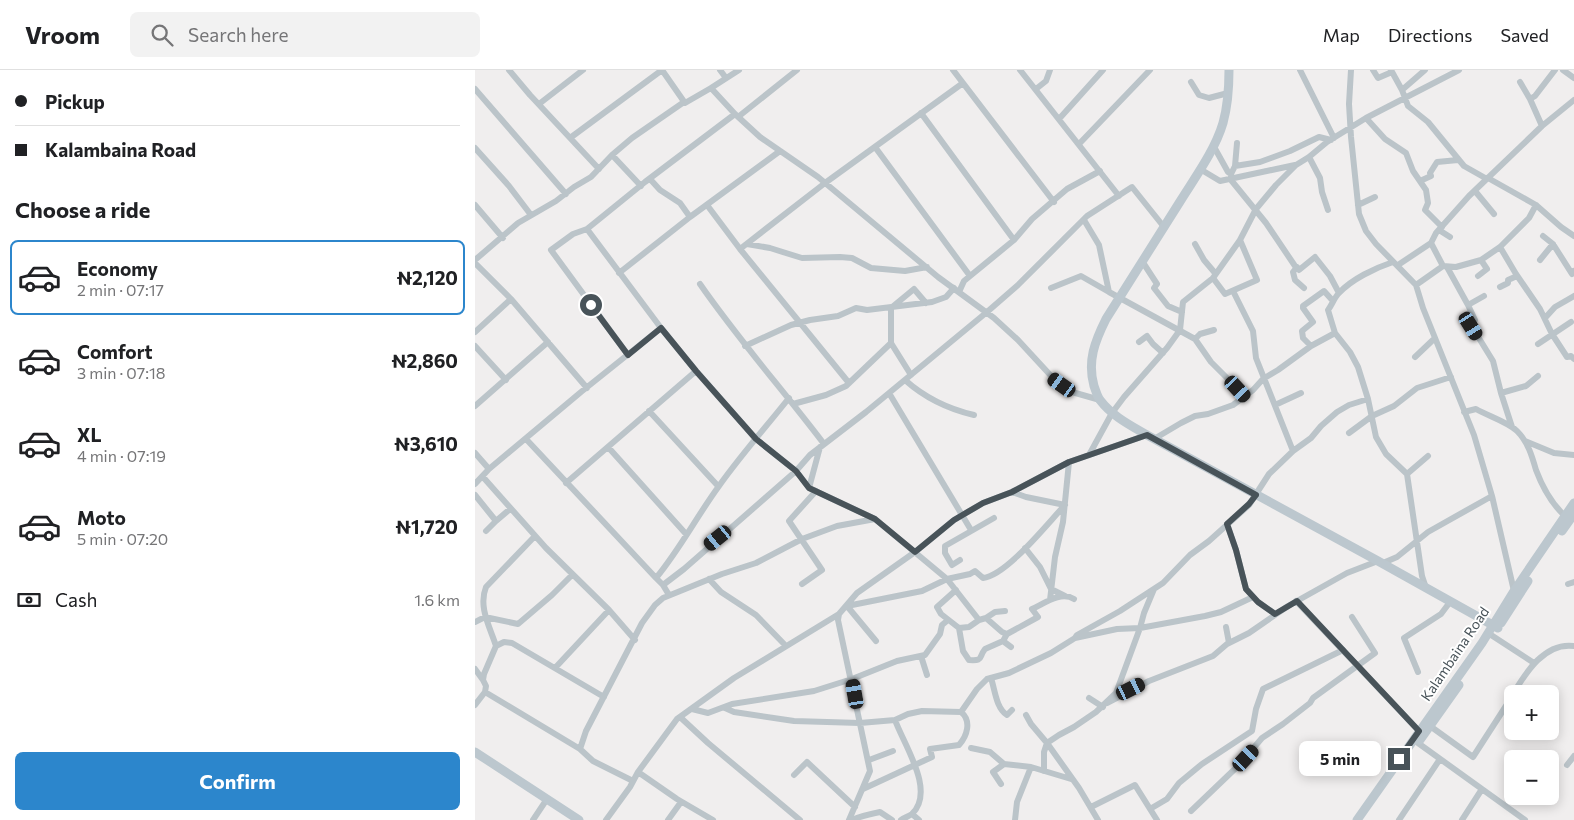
<!DOCTYPE html>
<meta charset="utf-8">
<style>
body{margin:0;font-family:Commissioner,sans-serif;background:#f2f2f2;color:#202124;height:100vh;display:flex;flex-direction:column;font-size:19px;white-space:nowrap}
*{box-sizing:border-box;margin:0}
p{font-size:16px;color:#757577}
.icon{flex:none;width:28px;height:28px;fill:none;stroke:currentColor;stroke-width:2;stroke-linecap:round;stroke-linejoin:round}
.map{position:relative;flex:1;overflow:hidden}
.drawer{display:flex;flex-direction:column;background:#fff;width:475px}
.drawer>*{flex:none}
.guide{display:grid;align-content:center;height:110px;padding:0 15px;background:#fff}
.buttons{position:absolute;left:1029px;top:615px;display:grid;gap:10px}
.buttons a{display:grid;place-items:center;width:55px;height:55px;border-radius:8px;background:#fff;box-shadow:0 2px 12px #0003;font-size:25px}
.end{position:absolute;width:22px;height:22px;margin:-11px;border:6px solid #485359;background:#fff;box-shadow:0 0 0 2px #fff}
.from{border-radius:50%}
.bubble{position:absolute;height:35px;border-radius:8px;background:#fff;box-shadow:0 2px 12px #0003;font-size:16px;font-weight:700;line-height:35px;text-align:center}
.car{position:absolute;width:15px;height:30px;margin:-15px -8px;border-radius:6px;box-shadow:0 0 4px 1px #0007;background:linear-gradient(#222 24%,#8ab4d8 0 40%,#222 0 76%,#8ab4d8 0 86%,#222 0)}
.guide b{display:flex;align-items:center;gap:18px;height:48px;font-size:19px}
.guide b+b{border-top:1px solid #e0e0e0}
.guide i{width:12px;height:12px;background:#202124}
ul{padding:0;list-style:none}
li{display:flex;align-items:center;gap:15px;height:75px;margin:0 10px 8px;padding:0 5px;border:2px solid transparent;border-radius:8px}
li div{flex:1}
li b{display:block;font-size:19px}
li em{font-style:normal;font-weight:700}
li.selected{border-color:#2c86cc}
li>.icon{width:45px;height:45px;stroke-width:1.5}
h2{padding:0 15px;font-size:22px;line-height:60px}
.pay{display:flex;align-items:center;gap:12px;height:55px;padding:0 15px;font-size:19px}
.pay p{margin-inline-start:auto}
.primary-button{display:flex;gap:10px;margin-top:auto;padding:10px 15px}
.primary-button a{flex:1;height:58px;border-radius:8px;background:#2c86cc;color:#fff;font-size:20px;font-weight:700;line-height:58px;text-align:center}
header{display:flex;align-items:center;gap:30px;box-sizing:border-box;height:70px;padding:0 25px;background:#fff;border-bottom:1px solid #e0e0e0}
header strong{font-size:24px}
nav{display:flex;gap:28px;margin-inline-start:auto;font-size:18px}
.search{width:350px;height:45px;background:#f2f2f2;display:flex;align-items:center;gap:12px;box-sizing:border-box;padding:0 18px;border-radius:8px;color:#757577;font-size:19px}
main{display:flex;flex:1;min-height:0}
.map>svg:first-child{display:block}
.lines{fill:none;stroke-linecap:round;stroke-linejoin:round}
.street{stroke:#bbc4c9;stroke-width:6}
.secondary{stroke:#bcc7ce;stroke-width:9}
.route{stroke:#485359;stroke-width:6}
.labels{text-anchor:middle;stroke-width:4;stroke-linejoin:round;paint-order:stroke}
.street-label{font-size:14px;fill:#485359;stroke:#fff}
</style>
<header>
<strong>Vroom</strong>
<div class="search"><svg class="icon" aria-label="search" viewBox="0 0 24 24"><circle cx="10" cy="10" r="6"/><path d="M15 15l6 6"/></svg>Search here</div>
<nav><a>Map</a><a>Directions</a><a>Saved</a></nav>
</header>
<main>
<section class="drawer">
<div class="guide">
<b><i class="from"></i>Pickup</b>
<b><i></i>Kalambaina Road</b>
</div>
<h2>Choose a ride</h2>
<ul>
<li class="selected"><svg class="icon" aria-label="car" viewBox="0 0 24 24"><path d="M5 17H2v-5l4-1 3-4h7l3 4 3 1v5h-3M9 17h6M6 11h13"/><circle cx="7" cy="17" r="2"/><circle cx="17" cy="17" r="2"/></svg><div><b>Economy</b><p>2 min · 07:17</p></div><em>₦2,120</em></li>
<li><svg class="icon" aria-label="car" viewBox="0 0 24 24"><path d="M5 17H2v-5l4-1 3-4h7l3 4 3 1v5h-3M9 17h6M6 11h13"/><circle cx="7" cy="17" r="2"/><circle cx="17" cy="17" r="2"/></svg><div><b>Comfort</b><p>3 min · 07:18</p></div><em>₦2,860</em></li>
<li><svg class="icon" aria-label="car" viewBox="0 0 24 24"><path d="M5 17H2v-5l4-1 3-4h7l3 4 3 1v5h-3M9 17h6M6 11h13"/><circle cx="7" cy="17" r="2"/><circle cx="17" cy="17" r="2"/></svg><div><b>XL</b><p>4 min · 07:19</p></div><em>₦3,610</em></li>
<li><svg class="icon" aria-label="car" viewBox="0 0 24 24"><path d="M5 17H2v-5l4-1 3-4h7l3 4 3 1v5h-3M9 17h6M6 11h13"/><circle cx="7" cy="17" r="2"/><circle cx="17" cy="17" r="2"/></svg><div><b>Moto</b><p>5 min · 07:20</p></div><em>₦1,720</em></li>
</ul>
<div class="pay"><svg class="icon" aria-label="cash" viewBox="0 0 24 24"><path d="M3 7h18v10H3z"/><circle cx="12" cy="12" r="2"/></svg>Cash<p>1.6 km</p></div>
<div class="primary-button"><a>Confirm</a></div>
</section>
<div class="map">
<svg width="1099" height="750" viewBox="0 0 1099 750">
<rect width="100%" height="100%" fill="#f0eeee"/>
<g class="lines">
<path class="street" d="M34,0L55,25L124,99
M187,0L210,33L236,18L260,44L285,67L343,107L463,207L519,248L543,270L578,308L597,322L625,330
M245,0L251,8
M478,0L579,132
M545,0L644,126
M825,0L859,68
M876,0L874,34L876,67L884,144L891,161L901,174L941,215L948,238L999,365L1017,426L1039,521
M898,0L903,8L917,2
M916,0L927,20L933,36L953,52L989,96L1012,109
M1088,0L1099,8
M716,12L724,25L734,28L753,23
M1045,12L1055,29
M236,18L264,0
M0,19L91,124
M561,19L571,11L575,0
M927,20L950,0
M64,34L108,0
M446,43L539,170
M263,47L322,0
M891,48L910,69L931,83L938,101L951,120L953,133L950,140L967,157
M584,49L628,0
M1067,56L1055,29L1060,26L1080,0
M95,68L187,0
M604,74L675,0
M738,75L753,102L756,104V110L791,153L820,196L824,200L840,187L855,206L864,223
M400,77L495,206
M0,78L34,116L56,145
M137,85L166,116
M834,87L845,108L847,122L853,140
M760,96L762,73
M725,99L745,111L820,95
M756,104L760,96L785,92L815,81L844,67L856,70
M1013,108L1061,135L1086,157L1099,166
M175,109L185,120L205,133L215,147L305,81
M945,111L956,106L955,103L962,92L983,90
M1000,121L1019,144
M0,135L28,168
M232,135L265,179L374,313
M883,135L900,127
M609,150L624,175L634,222L720,269L736,292L770,326
M112,159L186,258L221,301
M964,160L975,167
M1068,166L1078,174L1097,204L1099,201
M956,173L968,196
M272,174L295,178L327,188L365,187L377,188L396,198L430,201L452,197
M720,174L729,190L740,203
M1025,177L1041,204L1065,239L1077,264L1092,287L1096,286L1099,289
M265,179L350,113L488,13
M0,190L43,153L81,131L99,117L116,107L137,85L157,68L209,32
M1065,190L1078,174
M667,191L682,214L679,218L693,236L707,242
M918,192C900,198 877,209 864,223C859,228 857,235 853,240L860,263L875,282L883,297L893,329L901,367L911,384L932,404L947,506L951,518
M0,193L36,229L112,318
M923,195L956,173L961,163L994,126L1067,56L1099,30
M822,197L818,202L820,210L829,218
M972,197L993,235L1000,250L994,252L1018,291L1026,323L1037,357
M144,203L215,147
M1003,206L1012,199L1006,190
M738,208L750,224L782,210L765,170
M225,214C263,269 308,320 349,374
M941,215L968,196L981,197L1006,190L1025,177L1054,148L1061,135
M1025,217L1033,213V210L1042,206
M576,218L606,206L634,222
M758,221L778,261L781,288L818,381
M484,222L489,211L539,170L557,149L592,119L625,101
M993,235L1009,226
M1070,248L1080,237L1099,226
M0,262L36,229
M720,269L725,264L739,260
M664,272L672,266L678,274L688,283
M416,273L436,305
M1063,274L1096,252
M0,276L31,310
M270,276L316,255L335,250L363,246L381,238L392,240L457,232L471,227L479,218
M836,276L828,268L827,261L838,252L828,238V236L849,221L858,231
M153,285L76,180L98,164L112,159L170,112L260,44
M940,287L960,268
M430,310C449,327 473,339 499,345
M414,323L496,460
M1026,323L1051,316L1063,306
M318,334L351,325L371,316L416,273V238L439,219L451,233
M800,335L826,323
M0,336L73,272
M174,341L243,416
M989,342L1001,339C1013,346 1033,352 1042,361C1053,372 1057,386 1061,400C1067,416 1077,434 1090,446
M874,363L897,346L919,336L942,318L976,307
M51,369L181,508
M679,369L706,353L720,346L733,344L758,335L778,320L788,309L803,300L836,276L860,263
M1050,371L1079,383L1099,385
M133,377L211,464
M0,383L14,399
M614,385L637,343L649,327L692,278L705,260L708,232L738,208L765,170L781,139L801,115L821,95L834,87L852,72L891,48L984,0
M932,404L953,386
M8,407L71,478L134,540L160,570
M91,413L221,301L281,369L321,401L334,418L400,449L472,509L504,550
M0,414L14,399L106,322L186,258
M334,418L345,377
M537,422L551,427L590,435
M0,425L21,451L35,439
M752,454L761,480L771,519L783,532L800,544
M11,461L21,451
M550,478L565,497L576,519L590,526
M485,490L477,495L470,483V476L519,448
M908,493L922,487L953,462L1017,426
M234,509L246,522L281,545L311,576
M327,514L347,500L314,451L341,421
M1093,514L1099,512
M188,515L181,508C205,479 222,446 244,416C266,385 291,357 314,328
M481,520L462,537L466,544L484,558L488,581L494,590C509,591 503,588 510,579L528,571L532,564L563,547L557,539C570,533 586,521 599,529
M194,525L188,515L209,499L321,401L335,385L391,342L512,242L543,215L612,146L657,117L689,157
M575,530L580,487L588,452L594,392
M821,531L944,661
M364,544L363,550L395,701L374,750
M511,548L520,542L530,541
M0,552L10,547L43,554L77,525L97,505
M751,557L754,573
M484,558L494,557L504,550L511,548L527,562L532,564
M1013,563L1059,593
M600,568L602,565L645,541L688,513L715,485L734,471L774,435L794,404L818,381L836,368L846,356L862,342L874,335L893,329
M401,571L372,536L447,521L472,509L495,504L500,501L508,508C532,505 572,454 590,435
M528,571L536,577
M21,576L29,572L37,573L129,627
M446,586L452,605
M80,598L134,540
M0,599L8,610
M943,602L929,568L966,544L975,532
M516,608C520,620 521,638 532,645L537,640
M10,622L105,679L118,691L158,711
M1038,624C1051,602 1070,572 1099,576
M614,628L628,637
M632,633L674,611L738,586L752,574L774,563L813,536L872,503L903,491
M0,635L10,622L11,616L8,610L9,604L21,576C15,557 3,537 11,517L60,466
M250,638L259,642L319,651L385,653L420,650L433,644L447,641L486,642C497,651 492,666 484,675L455,679L457,687L388,719
M217,639L233,643L257,634L339,621L377,609L422,591L450,585L465,564L467,555L473,550
M486,642L502,619L512,609L534,603L576,583L600,568L642,559L665,558L730,546L746,542L778,527
M551,645L556,654L572,673L604,718L623,750
M205,647L233,673L325,750
M420,650C429,675 461,721 437,744C434,746 429,748 426,750
M955,656L998,687L1038,625
M943,673L1050,750
M496,678L515,682L529,694L556,697L596,709
M105,679L111,661L167,553L180,535L188,528L247,504L281,493L327,469L362,456L400,449
M394,690L418,681
M1092,695L1099,686
M569,701V682L572,673L584,665L599,657L621,642L641,623L665,558L669,543L679,519
M163,702L202,729L238,750
M319,705L332,692L380,737
M526,714L518,702L529,694
M616,737L660,715L682,750
M675,739L692,729L704,713L727,694L777,661L781,639L788,619L868,580
M716,741L764,695L787,668L808,654L835,633L838,628L900,583L877,547
M437,744L444,750
M58,750L72,729
M131,750L155,717L163,702L202,649L259,608L364,544L382,523L440,482L479,450L508,433L537,422L594,392L672,365
M193,750L206,732
M377,750C386,746 395,744 405,742L417,750
M540,750L542,732L556,697
M924,750L965,689
M987,750L1007,719"/>
<path class="secondary" d="M754,0C754,18 753,35 748,53C740,80 721,106 706,130C681,169 656,209 631,249C620,271 612,291 619,316C621,321 622,326 625,330C637,346 655,355 672,365L903,491L1023,558
M1087,461L1099,444
M1026,553L1053,511
M945,670L984,615
M0,682L104,750
M882,750L1007,573L1039,521L1099,433"/>
</g>
<g class="lines">
<path class="route" d="M116,235L153,285L186,258L221,301L281,369L321,401L334,418L400,449L440,482L479,450L508,433L537,422L594,392L672,365L781,425L774,434L752,454L761,480L771,519L783,532L800,544L822,531L944,661L924,689"/>
</g>
<g class="labels">
<g class="street-label">
<text transform="translate(980 584) rotate(-56)" y="5">Kalambaina Road</text>
</g>
</g>
</svg>
<div class="buttons">
<a>+</a>
<a>−</a>
</div>
<i class="end from" style="left:116px;top:235px"></i>
<i class="end" style="left:924px;top:689px"></i>
<div class="bubble" style="left:824px;top:671px;width:82px">5 min</div>
<i class="car" style="left:996px;top:256px;rotate:148deg"></i>
<i class="car" style="left:587px;top:315px;rotate:305deg"></i>
<i class="car" style="left:763px;top:319px;rotate:137deg"></i>
<i class="car" style="left:243px;top:468px;rotate:231deg"></i>
<i class="car" style="left:656px;top:619px;rotate:64deg"></i>
<i class="car" style="left:380px;top:624px;rotate:350deg"></i>
<i class="car" style="left:771px;top:688px;rotate:43deg"></i>
</div>
</main>
